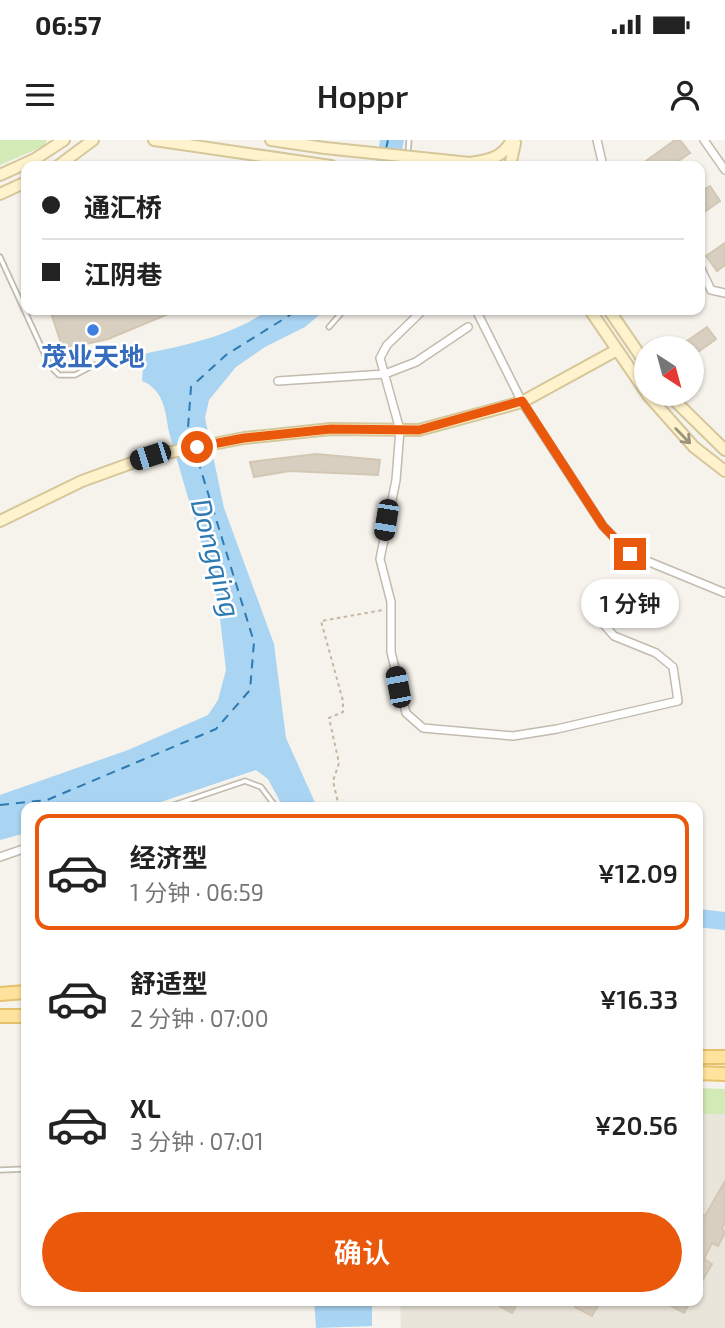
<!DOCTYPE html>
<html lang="zh">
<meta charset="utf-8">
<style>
body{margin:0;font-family:"Exo 2","Noto Sans SC",sans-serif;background:#f6f6f6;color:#222;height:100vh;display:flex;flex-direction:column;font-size:26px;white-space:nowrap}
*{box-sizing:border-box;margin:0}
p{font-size:23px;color:#767676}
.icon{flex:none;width:38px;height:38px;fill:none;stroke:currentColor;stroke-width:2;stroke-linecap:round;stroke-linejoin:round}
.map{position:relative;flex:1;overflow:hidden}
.side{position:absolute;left:21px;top:662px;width:682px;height:504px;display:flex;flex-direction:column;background:#fff;border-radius:14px;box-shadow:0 2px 5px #0004}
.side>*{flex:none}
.hud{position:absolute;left:21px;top:21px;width:684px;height:154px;border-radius:14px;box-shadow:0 2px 5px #0004;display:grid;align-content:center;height:154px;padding:0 21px;background:#fff}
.needle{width:46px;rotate:144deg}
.controls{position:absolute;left:634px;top:196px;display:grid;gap:14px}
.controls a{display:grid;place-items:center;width:70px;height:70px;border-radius:50%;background:#fff;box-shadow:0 2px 5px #0004;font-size:35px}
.end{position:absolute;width:32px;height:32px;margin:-16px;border:9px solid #ea580c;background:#fff;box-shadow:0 0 0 4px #fff}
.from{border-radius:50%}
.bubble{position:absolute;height:49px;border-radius:24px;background:#fff;box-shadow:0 2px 5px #0004;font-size:23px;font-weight:600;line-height:49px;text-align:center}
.car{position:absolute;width:21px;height:42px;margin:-21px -10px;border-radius:9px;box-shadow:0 0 5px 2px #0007;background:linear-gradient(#222 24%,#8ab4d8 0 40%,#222 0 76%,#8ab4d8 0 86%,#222 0)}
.hud b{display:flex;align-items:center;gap:24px;height:66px;font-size:26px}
.hud b+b{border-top:2px solid #e0e0e0}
.hud i{width:18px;height:18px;background:#222}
ul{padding:12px 0 0;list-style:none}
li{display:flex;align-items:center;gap:21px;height:116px;margin:0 14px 10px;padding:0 7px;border:4px solid transparent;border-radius:14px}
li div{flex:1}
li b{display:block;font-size:26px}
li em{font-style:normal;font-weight:600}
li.selected{border-color:#ea580c}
li>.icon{width:63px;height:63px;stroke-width:1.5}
.cta{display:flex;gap:14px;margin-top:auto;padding:14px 21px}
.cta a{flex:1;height:80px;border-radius:42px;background:#ea580c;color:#fff;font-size:28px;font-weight:600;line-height:80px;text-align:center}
.status{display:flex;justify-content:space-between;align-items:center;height:49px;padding:0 35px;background:#fff;direction:ltr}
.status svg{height:19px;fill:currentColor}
header{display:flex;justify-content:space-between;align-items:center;height:91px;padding:0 21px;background:#fff;font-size:32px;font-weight:600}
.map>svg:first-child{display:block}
.residential{fill:#eae5da}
.green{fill:#d2eab5}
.water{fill:#a9d4f2}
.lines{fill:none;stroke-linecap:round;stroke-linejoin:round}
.river{stroke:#a9d4f2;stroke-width:18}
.ferry{stroke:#2e7ab2;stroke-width:2;stroke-dasharray:9 7;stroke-linecap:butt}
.building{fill:#d8cfc1;stroke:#d3c7b4;stroke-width:2}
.lane-casing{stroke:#c2bbae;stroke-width:7}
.street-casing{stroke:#c2bbae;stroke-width:10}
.secondary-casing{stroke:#d6c79b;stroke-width:14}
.primary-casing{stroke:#e6c16a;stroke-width:16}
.path{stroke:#c4b79f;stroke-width:2;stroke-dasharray:3.5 3.5;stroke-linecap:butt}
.lane{stroke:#fff;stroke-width:3.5}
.street{stroke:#fff;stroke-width:7}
.secondary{stroke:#fff3cd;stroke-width:10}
.primary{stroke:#ffe39c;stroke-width:12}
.secondary-bridge-casing{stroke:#d6c79b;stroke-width:14;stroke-linecap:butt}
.secondary-bridge{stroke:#fff3cd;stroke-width:10}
.oneway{stroke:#9c937c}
.route{stroke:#ea580c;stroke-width:9}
.shop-dot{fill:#3f7fe0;stroke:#fff;stroke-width:2.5}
.labels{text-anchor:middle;stroke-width:5;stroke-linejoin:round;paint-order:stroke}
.shop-label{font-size:26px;font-weight:bold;fill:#366cbe;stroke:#fff}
.water-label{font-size:28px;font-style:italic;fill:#2e7ab2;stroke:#fff}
</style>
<div class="status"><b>06:57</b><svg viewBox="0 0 49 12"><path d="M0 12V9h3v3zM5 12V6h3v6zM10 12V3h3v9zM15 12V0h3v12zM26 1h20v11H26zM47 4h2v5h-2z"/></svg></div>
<header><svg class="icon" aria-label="menu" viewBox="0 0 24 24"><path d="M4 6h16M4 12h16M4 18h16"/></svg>Hoppr<svg class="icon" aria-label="person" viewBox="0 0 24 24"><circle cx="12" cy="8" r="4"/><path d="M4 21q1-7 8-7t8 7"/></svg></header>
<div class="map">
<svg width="725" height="1188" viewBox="0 0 725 1188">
<rect width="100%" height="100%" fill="#f6f3ec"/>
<path class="residential" d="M698,974H725V1188H401L400,1160H698Z"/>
<path class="green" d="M0,0H47L44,6L0,25Z
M698,948L725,949V974H698Z"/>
<path class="water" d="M380,0H404L399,26H376Z
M268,170H325L305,187L265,207L236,227L209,260L205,278L224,368L274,504L286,598L317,667H283L268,639L256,630L146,667H26V693L0,700V655L128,610L208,575L218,560L226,530L218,461L169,292C165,270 164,250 142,241L144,214C187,205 232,196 268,170Z
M314,1160H372V1186L316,1188Z"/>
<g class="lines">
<path class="river" d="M698,778L725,781"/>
<path class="ferry" d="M386,9L388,0
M383,26L384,18
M193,302L188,288L191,247L226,215L298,170
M0,665L47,660L216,589L250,550L254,502L195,311"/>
</g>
<path class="building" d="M675,0H680L690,13L671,26H639Z
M710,46L720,61L700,75V52Z
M725,103V125L717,131L706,116Z
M50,170H178L108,199L63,209Z
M707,187L716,199L691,217V208H677Z
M316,314L380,320L378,335L290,331L254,337L250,322Z
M725,1041V1082L722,1088L725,1093L718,1106L712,1103L704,1119L712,1124L698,1148V1072L705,1076Z
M489,1160H519L512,1173Z
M578,1160H601L592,1176L575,1167Z
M661,1160H691L684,1173Z"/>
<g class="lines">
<g class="lane-casing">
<path id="lane" d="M407,26L409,0
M0,117L50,226L59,235H75L94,225
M329,187L344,170
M168,667L245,641L261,647L276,667
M0,1030L26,1029"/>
</g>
<g class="street-casing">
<path id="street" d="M597,0L603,26
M704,0L725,30
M700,127L711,150L725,153
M423,170L387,205L380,218L400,290L396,340L380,419L391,462V512L406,573L423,588L513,596L557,589L678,561L673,527L656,513L614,496L599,479
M476,170L522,262L603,386L630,414L725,453
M278,241L385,234L416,222L468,187
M0,717L26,708"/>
</g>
<g class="secondary-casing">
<path id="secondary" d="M154,0L331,26
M271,0L325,8
M470,23C490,20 502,18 512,0
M58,26L93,0
M510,26L515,3
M0,35L35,19L64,0
M0,54L26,42
M590,170L646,252
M609,170L646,224
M647,254L694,307L725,331
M668,254L725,310
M0,381L82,341L151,316L244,298L331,289L419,290L522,262L615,211"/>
</g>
<g class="primary-casing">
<path id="primary" d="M0,854L26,852
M0,876H26
M698,917H725
M698,933L725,934"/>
</g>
<path class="path" d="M339,667L333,641L339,623L329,578L343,572V561L321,481L383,470"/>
<use href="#lane" class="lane"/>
<use href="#street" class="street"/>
<use href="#secondary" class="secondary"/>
<use href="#primary" class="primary"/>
<g class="secondary-bridge-casing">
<path id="secondary-bridge" d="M325,8L470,23"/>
</g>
<use href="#secondary-bridge" class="secondary-bridge"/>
</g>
<defs><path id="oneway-shaft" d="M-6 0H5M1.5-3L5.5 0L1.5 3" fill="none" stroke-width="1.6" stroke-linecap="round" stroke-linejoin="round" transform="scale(1.75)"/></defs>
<use class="oneway" href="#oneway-shaft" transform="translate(683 296) rotate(46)"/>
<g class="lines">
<path class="route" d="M197,307L244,298L331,289L419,290L522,261L603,386L630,414"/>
</g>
<circle class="shop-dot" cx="93" cy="190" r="7"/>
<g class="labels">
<g class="shop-label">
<text x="93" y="226">茂业天地</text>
</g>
<g class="water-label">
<text transform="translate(216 418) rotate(75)" y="10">Dongqing</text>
</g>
</g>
</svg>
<div class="controls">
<a><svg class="needle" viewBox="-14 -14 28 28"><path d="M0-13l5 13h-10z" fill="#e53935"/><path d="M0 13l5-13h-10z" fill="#767676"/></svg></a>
</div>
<i class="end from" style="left:197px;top:307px"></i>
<i class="end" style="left:630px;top:414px"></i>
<div class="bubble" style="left:581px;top:439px;width:98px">1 分钟</div>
<i class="car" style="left:150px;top:316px;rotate:252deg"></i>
<i class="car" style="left:386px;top:380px;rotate:189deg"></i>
<i class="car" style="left:398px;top:547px;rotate:349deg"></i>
<div class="hud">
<b><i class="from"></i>通汇桥</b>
<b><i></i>江阴巷</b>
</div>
<section class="side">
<ul>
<li class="selected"><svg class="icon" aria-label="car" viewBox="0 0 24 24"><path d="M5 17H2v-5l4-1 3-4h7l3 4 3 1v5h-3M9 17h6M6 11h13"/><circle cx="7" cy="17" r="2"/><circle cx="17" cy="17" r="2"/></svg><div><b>经济型</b><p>1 分钟 · 06:59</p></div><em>¥12.09</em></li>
<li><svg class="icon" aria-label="car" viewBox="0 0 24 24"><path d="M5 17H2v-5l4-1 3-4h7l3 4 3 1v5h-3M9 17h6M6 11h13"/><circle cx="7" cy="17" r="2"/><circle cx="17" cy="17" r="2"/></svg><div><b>舒适型</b><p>2 分钟 · 07:00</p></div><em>¥16.33</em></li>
<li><svg class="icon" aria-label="car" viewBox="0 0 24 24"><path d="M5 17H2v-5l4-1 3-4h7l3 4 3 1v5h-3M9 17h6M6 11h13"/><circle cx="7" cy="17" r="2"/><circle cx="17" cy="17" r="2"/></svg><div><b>XL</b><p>3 分钟 · 07:01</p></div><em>¥20.56</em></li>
</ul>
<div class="cta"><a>确认</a></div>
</section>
</div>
